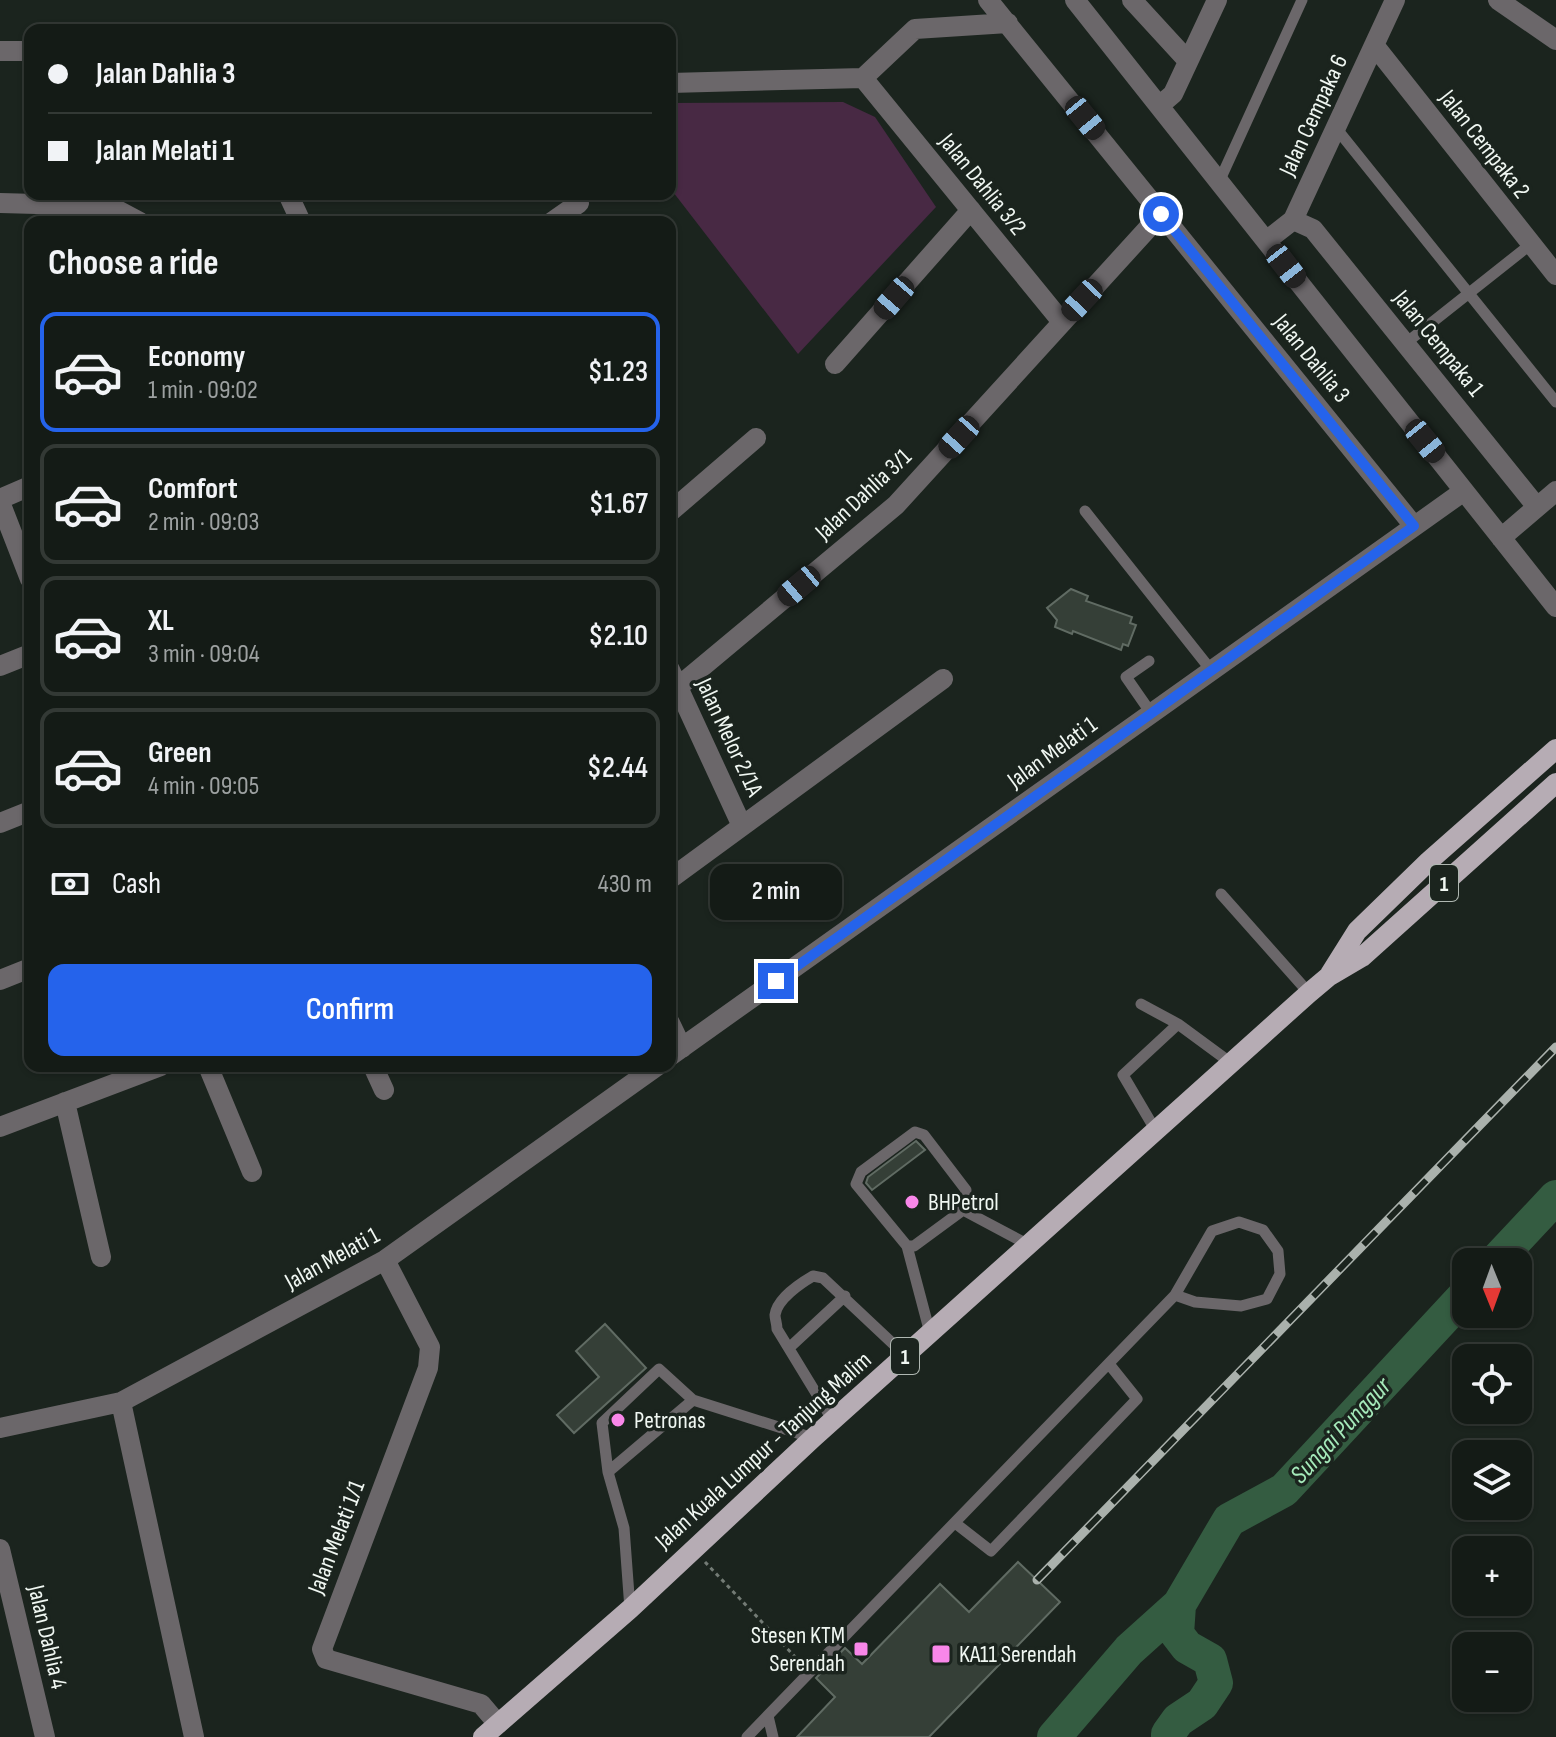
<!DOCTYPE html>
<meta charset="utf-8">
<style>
body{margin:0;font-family:"Sofia Sans Condensed",sans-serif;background:#1d241f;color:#f1f3f6;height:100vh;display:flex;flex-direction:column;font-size:30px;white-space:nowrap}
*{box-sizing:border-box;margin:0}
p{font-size:26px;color:#9da1a1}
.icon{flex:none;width:44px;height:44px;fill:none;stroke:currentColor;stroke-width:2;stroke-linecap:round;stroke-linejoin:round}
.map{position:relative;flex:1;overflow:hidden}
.sheet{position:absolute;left:24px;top:216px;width:652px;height:856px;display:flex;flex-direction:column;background:#141b16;border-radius:16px;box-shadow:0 2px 6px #0004,0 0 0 2px #333935}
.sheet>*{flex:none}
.guide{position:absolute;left:24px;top:24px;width:652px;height:176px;border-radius:16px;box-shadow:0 2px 6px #0004,0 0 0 2px #333935;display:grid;align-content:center;height:176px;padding:0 24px;background:#141b16}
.needle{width:52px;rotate:179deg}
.fabs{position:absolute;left:1452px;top:1248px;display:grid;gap:16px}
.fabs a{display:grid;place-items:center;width:80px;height:80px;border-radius:16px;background:#141b16;box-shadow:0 2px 6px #0004,0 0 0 2px #333935;font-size:40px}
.end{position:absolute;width:36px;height:36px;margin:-18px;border:10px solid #2563eb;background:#fff;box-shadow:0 0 0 4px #fff}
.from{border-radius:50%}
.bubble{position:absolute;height:56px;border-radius:16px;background:#141b16;box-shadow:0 2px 6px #0004,0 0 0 2px #333935;font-size:26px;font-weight:600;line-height:56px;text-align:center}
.car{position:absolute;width:24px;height:48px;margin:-24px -12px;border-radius:10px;box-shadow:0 0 6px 2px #0007;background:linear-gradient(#222 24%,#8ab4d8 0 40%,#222 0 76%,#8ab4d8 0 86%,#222 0)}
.guide b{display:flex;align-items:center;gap:28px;height:76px;font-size:30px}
.guide b+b{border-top:2px solid #333935}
.guide i{width:20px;height:20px;background:#f1f3f6}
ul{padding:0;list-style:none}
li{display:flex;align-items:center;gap:24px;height:120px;margin:0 16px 12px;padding:0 8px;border:4px solid #333935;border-radius:16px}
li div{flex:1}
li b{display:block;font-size:30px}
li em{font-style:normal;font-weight:600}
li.current{border-color:#2563eb}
li>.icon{width:72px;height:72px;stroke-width:1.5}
h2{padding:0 24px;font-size:36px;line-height:96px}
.pay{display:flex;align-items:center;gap:20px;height:88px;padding:0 24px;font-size:30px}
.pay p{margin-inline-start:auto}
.primary-button{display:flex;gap:16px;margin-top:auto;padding:16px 24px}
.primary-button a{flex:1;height:92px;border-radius:16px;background:#2563eb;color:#fff;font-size:32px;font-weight:600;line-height:92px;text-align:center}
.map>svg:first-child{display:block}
.green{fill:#482944}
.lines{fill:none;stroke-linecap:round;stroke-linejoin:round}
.river{stroke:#345c41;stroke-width:34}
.building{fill:#353f37;stroke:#606b63;stroke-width:2}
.path{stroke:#737b75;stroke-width:3;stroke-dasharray:4 4;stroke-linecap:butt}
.lane{stroke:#6b676a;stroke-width:11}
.street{stroke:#6b676a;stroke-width:20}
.primary{stroke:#b6acb4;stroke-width:20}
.rail-casing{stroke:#aab1ac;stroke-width:9}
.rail{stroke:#1b241e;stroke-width:6;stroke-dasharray:18;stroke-linecap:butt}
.route{stroke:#2563eb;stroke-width:10}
.poi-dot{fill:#f987e9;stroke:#1b241e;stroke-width:3}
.labels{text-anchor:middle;stroke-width:7;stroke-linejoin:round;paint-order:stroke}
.shield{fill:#1b241e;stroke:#b0b8b2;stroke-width:2}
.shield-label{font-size:22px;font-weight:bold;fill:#f0f7f2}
.street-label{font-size:24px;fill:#f0f7f2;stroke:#1b241e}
.poi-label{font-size:24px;fill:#f0f7f2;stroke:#1b241e;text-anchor:start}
.water-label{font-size:26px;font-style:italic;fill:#a5e9ba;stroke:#1b241e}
</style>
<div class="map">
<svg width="1556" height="1737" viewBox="0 0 1556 1737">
<rect width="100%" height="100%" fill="#1b241e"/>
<path class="green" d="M843,102L875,117L936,207L798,354L670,188V103Z"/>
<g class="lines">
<path class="river" d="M1495,1262L1556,1197
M1054,1737L1129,1650L1179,1605L1229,1520L1284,1490L1466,1294
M1168,1737V1734L1178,1720L1202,1704L1216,1683L1210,1660L1187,1647L1177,1634L1179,1605"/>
</g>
<path class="building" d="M1071,589L1088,596L1086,601L1132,617L1130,623L1136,625L1128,646L1123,644L1121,650L1073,631L1072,634L1055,627L1057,620L1047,608Z
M916,1141L925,1150L872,1190L866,1183L868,1177Z
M605,1324L646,1368L574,1433L557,1415L599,1377L576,1351Z
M1018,1562L1060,1602L929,1737H797L835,1697L816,1678L845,1648L862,1664L940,1584L969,1612Z"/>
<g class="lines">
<path class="path" d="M705,1562L799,1661"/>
<path class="lane" d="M1336,128L1556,402
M1219,182L1302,0
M1406,343L1531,244
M1085,511L1211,670
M1149,661L1126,677L1151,713
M1221,894L1309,993
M1141,1004L1178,1024L1231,1063
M1156,1131L1123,1075L1178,1024
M915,1132L924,1135L966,1190L963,1210L914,1246H907L856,1184L861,1172Z
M963,1210L1029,1245
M907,1246L930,1333
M789,1348L845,1296
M833,1421L777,1329C777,1324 775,1319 775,1315C777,1299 801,1283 813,1276L823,1278L906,1356
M608,1472L602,1423L659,1369L693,1400
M955,1523L991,1551L1137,1399L1109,1364
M630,1609L624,1528L608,1472L693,1400L813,1438
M768,1716L773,1737
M747,1737L1175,1295L1212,1231L1239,1222L1263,1230L1278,1251L1280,1274L1267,1299L1241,1306L1195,1302L1175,1295"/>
<path class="street" d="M988,0L1414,526
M1075,0L1556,607
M1132,0L1188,61
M1498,0L1556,40
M1374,45L1556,275
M0,51H30
M863,78L1062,322
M670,83L863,78L915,29L1008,23
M1159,106L1173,94L1217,0
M288,194L301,222
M0,203L110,206L140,222
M1293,220L1313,229L1537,507
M552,222L579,203
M1266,241L1293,220L1395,0
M835,364L971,210
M0,499L30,486
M0,502L30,579
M670,512L756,438
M1501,538L1556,491
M0,666L30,654
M670,670L742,826
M678,687L896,505L1161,214
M0,823L30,811
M670,879L943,679
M0,980L30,968
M670,1023L682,1048
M670,1056L1464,491
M208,1066L252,1172
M373,1066L384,1090
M65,1102L101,1257
M0,1127L161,1066
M385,1260L430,1347L428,1368L322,1649L326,1659L481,1704L498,1724
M121,1402L194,1737
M0,1428L121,1402L385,1260L657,1066
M0,1549L45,1737"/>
<path class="primary" d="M1330,974L1357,931L1429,861L1556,749
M483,1737L630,1609L813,1438L1309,993L1328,977L1362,957L1556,783"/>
<g class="rail-casing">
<path id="rail" d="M1037,1580L1556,1047"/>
</g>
<use href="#rail" class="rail"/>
</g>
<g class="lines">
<path class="route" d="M776,981L1414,526L1161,214"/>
</g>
<g class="poi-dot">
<circle cx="912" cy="1202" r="8"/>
<circle cx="618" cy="1420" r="8"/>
<rect x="853" y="1641" width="16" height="16" rx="4"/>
<rect x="931" y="1644" width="20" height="20" rx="4"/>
</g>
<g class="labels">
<g class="shield">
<rect x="1430" y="865" width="28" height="36" rx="6"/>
<rect x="891" y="1338" width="28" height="36" rx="6"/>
</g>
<g class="shield-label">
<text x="1444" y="891">1</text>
<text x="905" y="1364">1</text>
</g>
<g class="street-label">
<text transform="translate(1313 115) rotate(-65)" y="8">Jalan Cempaka 6</text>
<text transform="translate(1485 144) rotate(52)" y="8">Jalan Cempaka 2</text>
<text transform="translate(983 184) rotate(51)" y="8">Jalan Dahlia 3/2</text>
<text transform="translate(1439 343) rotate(51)" y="8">Jalan Cempaka 1</text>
<text transform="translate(1312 358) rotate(51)" y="8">Jalan Dahlia 3</text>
<text transform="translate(863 494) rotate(-43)" y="8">Jalan Dahlia 3/1</text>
<text transform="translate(730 737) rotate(65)" y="8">Jalan Melor 2/1A</text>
<text transform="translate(1052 752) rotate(-36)" y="8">Jalan Melati 1</text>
<text transform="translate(332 1258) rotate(-29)" y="8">Jalan Melati 1</text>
<text transform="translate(763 1450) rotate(-42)" y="8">Jalan Kuala Lumpur - Tanjung Malim</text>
<text transform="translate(336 1537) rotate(-69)" y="8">Jalan Melati 1/1</text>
<text transform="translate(48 1637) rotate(77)" y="8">Jalan Dahlia 4</text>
</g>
<g class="poi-label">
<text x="928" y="1210">BHPetrol</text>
<text x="634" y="1428">Petronas</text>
<text x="845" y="1643" text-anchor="end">Stesen KTM<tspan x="845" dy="28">Serendah</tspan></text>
<text x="959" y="1662">KA11 Serendah</text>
</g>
<g class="water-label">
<text transform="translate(1340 1430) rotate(-47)" y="9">Sungai Punggur</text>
</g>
</g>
</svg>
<div class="fabs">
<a><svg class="needle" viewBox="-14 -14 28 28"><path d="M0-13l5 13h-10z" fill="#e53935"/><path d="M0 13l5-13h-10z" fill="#9da1a1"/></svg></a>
<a><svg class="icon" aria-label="locate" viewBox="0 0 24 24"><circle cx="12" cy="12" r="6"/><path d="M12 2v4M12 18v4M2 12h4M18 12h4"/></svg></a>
<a><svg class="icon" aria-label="layers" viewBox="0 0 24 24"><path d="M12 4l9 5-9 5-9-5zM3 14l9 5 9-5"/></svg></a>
<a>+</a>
<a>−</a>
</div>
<i class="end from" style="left:1161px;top:214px"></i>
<i class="end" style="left:776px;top:981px"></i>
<div class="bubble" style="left:710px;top:864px;width:132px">2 min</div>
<i class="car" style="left:1085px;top:118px;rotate:141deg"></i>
<i class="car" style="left:1286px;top:266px;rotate:142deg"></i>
<i class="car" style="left:894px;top:298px;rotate:221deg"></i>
<i class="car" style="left:1082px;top:300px;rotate:223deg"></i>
<i class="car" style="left:959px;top:437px;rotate:222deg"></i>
<i class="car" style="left:1425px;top:441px;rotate:141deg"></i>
<i class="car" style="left:799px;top:586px;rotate:230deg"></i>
<div class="guide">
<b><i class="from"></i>Jalan Dahlia 3</b>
<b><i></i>Jalan Melati 1</b>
</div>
<section class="sheet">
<h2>Choose a ride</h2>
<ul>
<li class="current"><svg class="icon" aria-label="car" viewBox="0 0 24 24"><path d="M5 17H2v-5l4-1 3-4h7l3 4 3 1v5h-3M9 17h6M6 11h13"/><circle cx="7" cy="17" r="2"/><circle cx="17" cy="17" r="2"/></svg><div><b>Economy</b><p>1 min · 09:02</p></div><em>$1.23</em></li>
<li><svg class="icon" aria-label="car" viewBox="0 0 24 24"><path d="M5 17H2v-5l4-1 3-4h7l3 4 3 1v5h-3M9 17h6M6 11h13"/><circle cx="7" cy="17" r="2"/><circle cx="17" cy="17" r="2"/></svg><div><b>Comfort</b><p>2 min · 09:03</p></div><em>$1.67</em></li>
<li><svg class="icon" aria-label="car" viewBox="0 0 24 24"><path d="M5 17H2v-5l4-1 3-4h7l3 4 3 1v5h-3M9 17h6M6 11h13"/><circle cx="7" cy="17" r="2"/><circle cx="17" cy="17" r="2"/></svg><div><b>XL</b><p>3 min · 09:04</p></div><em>$2.10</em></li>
<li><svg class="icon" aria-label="car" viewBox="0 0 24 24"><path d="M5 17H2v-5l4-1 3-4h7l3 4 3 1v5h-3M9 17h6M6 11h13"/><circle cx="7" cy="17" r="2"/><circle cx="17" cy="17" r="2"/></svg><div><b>Green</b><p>4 min · 09:05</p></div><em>$2.44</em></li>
</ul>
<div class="pay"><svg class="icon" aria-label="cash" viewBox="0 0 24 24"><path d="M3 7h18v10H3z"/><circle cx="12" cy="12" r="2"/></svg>Cash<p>430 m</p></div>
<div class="primary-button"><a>Confirm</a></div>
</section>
</div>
